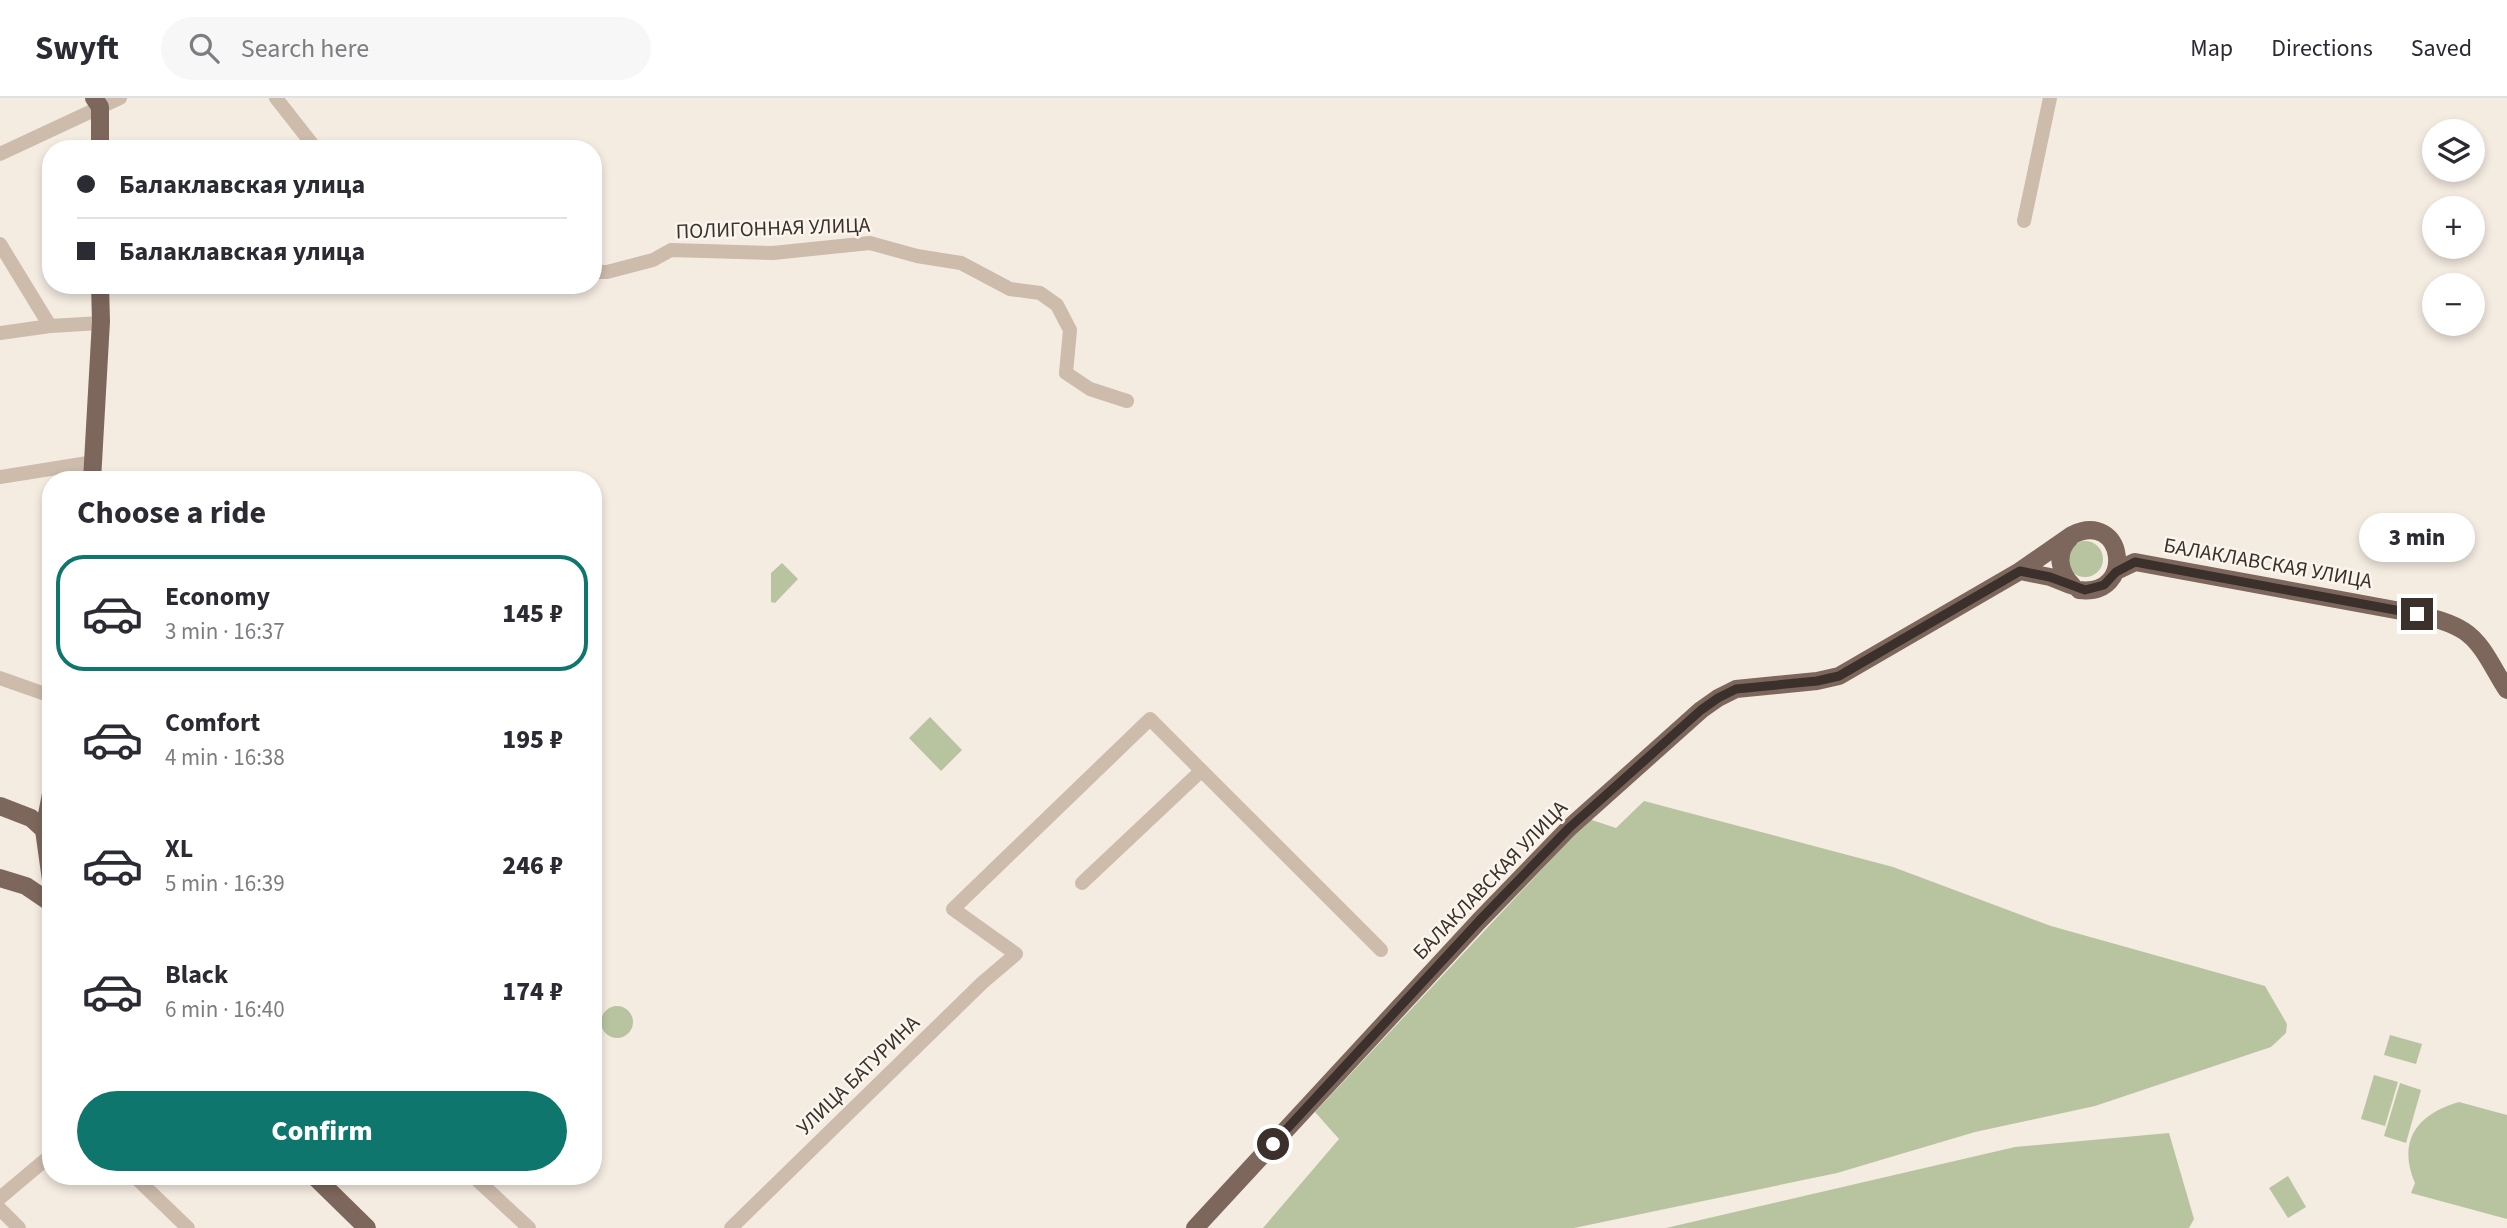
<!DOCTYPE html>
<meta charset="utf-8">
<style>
body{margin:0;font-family:"Source Sans 3",sans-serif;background:#f7f7f7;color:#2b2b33;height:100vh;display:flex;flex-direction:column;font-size:26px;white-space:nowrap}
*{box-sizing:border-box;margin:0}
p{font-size:23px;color:#7c7c81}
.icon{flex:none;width:38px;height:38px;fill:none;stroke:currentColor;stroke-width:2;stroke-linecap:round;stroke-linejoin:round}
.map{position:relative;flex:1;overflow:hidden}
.side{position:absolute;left:42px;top:373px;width:560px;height:714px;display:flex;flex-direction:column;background:#fff;border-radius:28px;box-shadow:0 4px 10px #0003}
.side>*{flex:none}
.top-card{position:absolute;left:42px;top:42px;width:560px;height:154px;border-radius:28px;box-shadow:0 4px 10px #0003;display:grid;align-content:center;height:154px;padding:0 35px;background:#fff}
.tools{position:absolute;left:2422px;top:21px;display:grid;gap:14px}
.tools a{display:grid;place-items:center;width:63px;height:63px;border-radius:50%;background:#fff;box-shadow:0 4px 10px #0003;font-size:35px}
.end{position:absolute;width:32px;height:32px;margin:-16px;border:9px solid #3b302b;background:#fff;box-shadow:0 0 0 4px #fff}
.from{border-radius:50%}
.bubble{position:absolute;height:49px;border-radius:24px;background:#fff;box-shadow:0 4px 10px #0003;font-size:23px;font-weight:800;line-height:49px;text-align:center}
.top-card b{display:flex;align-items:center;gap:24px;height:66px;font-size:26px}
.top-card b+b{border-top:2px solid #e1e1e2}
.top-card i{width:18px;height:18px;background:#2b2b33}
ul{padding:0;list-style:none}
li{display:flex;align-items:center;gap:21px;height:116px;margin:0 14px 10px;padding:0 21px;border:4px solid transparent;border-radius:28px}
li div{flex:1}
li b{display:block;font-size:26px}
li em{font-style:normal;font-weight:800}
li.current{border-color:#0f766e}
li>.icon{width:63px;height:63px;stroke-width:1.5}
h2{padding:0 35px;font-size:32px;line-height:84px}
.primary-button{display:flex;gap:14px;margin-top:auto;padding:14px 35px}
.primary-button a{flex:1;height:80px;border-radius:42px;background:#0f766e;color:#fff;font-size:28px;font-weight:800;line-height:80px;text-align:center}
header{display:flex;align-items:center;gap:42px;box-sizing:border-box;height:98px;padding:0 35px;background:#fff;border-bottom:2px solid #e1e1e2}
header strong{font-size:33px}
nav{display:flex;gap:38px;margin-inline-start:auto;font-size:24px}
.search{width:490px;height:63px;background:#f7f7f7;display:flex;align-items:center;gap:18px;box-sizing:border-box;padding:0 24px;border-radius:38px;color:#7c7c81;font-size:26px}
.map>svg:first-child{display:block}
.green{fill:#b8c4a0}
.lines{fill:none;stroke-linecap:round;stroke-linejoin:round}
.minor{stroke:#cdbbac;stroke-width:14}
.major{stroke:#7d675c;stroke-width:18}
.route{stroke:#3b302b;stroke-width:9}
.labels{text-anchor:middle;stroke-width:5;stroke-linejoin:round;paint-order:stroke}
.street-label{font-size:21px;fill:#3b302b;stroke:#fbf5ee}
</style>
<header>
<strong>Swyft</strong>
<div class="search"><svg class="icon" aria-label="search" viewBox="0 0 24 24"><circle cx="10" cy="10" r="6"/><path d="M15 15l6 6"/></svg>Search here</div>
<nav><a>Map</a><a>Directions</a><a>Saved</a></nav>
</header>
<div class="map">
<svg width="2507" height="1130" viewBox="0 0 2507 1130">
<rect width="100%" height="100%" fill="#f4ebe1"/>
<path class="green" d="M2067 461a18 18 0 1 1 36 0a18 18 0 1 1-36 0Z
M782,465L798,481L775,505L771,504V475Z
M930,619L962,652L941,673L909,640Z
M1644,703L1893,769L2051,828L2265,888L2287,926L2286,935L2271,949L2095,1008L1975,1034L1837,1075L1574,1130H1263L1339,1041L1315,1014L1589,721L1616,730Z
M601 924a16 16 0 1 1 32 0a16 16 0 1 1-32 0Z
M2390,937L2422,946L2416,966L2384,957Z
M2374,977L2398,984L2385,1028L2361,1021Z
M2400,985L2421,992L2406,1045L2384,1038Z
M2459,1004L2507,1017V1121L2411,1095L2415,1085C2397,1043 2417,1016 2459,1004Z
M2169,1035L2194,1121L2189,1130H1666L2015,1049Z
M2288,1078L2306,1109L2288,1120L2269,1090Z"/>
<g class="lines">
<path class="minor" d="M276,0L316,51
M0,56L120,0
M2024,123L2050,0
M0,146L50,228
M593,174H607L653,162L671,152L773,155L870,145L917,158L961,165L1010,191L1040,195L1057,207L1070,232L1066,275L1090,291L1127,303
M0,235L50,228L101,225
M0,379L94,364
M0,580L51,598
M1082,785L1201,673
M134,1078L188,1130
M473,1078L529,1130
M0,1100L51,1057
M0,1111L19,1130
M731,1130L982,885L1016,856L953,811L1150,621L1381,852"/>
<path class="major" d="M94,0L100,9V51
M92,382L101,223L100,187
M2070,440C2055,455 2059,475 2073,488
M2020,473L2050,479L2070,487
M2116,473L2135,464L2417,516C2433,520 2450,524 2464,533C2484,546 2494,573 2507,592
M51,696L44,732L51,782
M0,708L31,720L44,732
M0,780L26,788L51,805
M314,1078L367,1130
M1195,1130L1479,823L1569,730L1701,612L1718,600L1736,591L1817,583L1839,578L2020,473L2072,437C2124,411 2137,499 2079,492"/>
</g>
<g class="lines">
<path class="route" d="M1273,1046L1479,823L1569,730L1701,612L1718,600L1736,591L1817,583L1839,578L2020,473L2050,479L2085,492L2104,487L2116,474L2135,464L2417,516"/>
</g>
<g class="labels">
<g class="street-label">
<text transform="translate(773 130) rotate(-2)" y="7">ПОЛИГОННАЯ УЛИЦА</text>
<text transform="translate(2268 465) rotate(10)" y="7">БАЛАКЛАВСКАЯ УЛИЦА</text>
<text transform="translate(1490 782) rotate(-46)" y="7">БАЛАКЛАВСКАЯ УЛИЦА</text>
<text transform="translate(858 977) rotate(-44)" y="7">УЛИЦА БАТУРИНА</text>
</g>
</g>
</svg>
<div class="tools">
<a><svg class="icon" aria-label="layers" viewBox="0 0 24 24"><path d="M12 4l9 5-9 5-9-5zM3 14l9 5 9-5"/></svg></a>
<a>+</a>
<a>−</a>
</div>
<i class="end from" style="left:1273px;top:1046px"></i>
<i class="end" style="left:2417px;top:516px"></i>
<div class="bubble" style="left:2359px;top:415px;width:116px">3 min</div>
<div class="top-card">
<b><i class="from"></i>Балаклавская улица</b>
<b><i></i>Балаклавская улица</b>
</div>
<section class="side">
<h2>Choose a ride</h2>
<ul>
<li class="current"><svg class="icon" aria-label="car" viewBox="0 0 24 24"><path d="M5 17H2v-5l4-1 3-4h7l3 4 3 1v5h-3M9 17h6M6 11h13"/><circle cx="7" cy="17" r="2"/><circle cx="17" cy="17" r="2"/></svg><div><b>Economy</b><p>3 min · 16:37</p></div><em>145 ₽</em></li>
<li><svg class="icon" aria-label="car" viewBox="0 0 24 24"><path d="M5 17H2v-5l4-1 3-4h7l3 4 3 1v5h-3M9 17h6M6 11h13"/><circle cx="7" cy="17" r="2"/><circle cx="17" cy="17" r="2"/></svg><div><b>Comfort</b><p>4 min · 16:38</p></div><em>195 ₽</em></li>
<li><svg class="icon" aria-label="car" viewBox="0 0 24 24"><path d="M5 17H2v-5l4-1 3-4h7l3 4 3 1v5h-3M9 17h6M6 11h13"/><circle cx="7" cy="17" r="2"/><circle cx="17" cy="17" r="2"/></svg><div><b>XL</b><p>5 min · 16:39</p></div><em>246 ₽</em></li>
<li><svg class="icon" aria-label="car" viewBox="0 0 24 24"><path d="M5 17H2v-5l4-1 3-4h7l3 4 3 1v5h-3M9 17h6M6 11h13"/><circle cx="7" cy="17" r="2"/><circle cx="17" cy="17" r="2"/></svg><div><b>Black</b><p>6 min · 16:40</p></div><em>174 ₽</em></li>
</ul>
<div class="primary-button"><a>Confirm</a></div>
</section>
</div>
